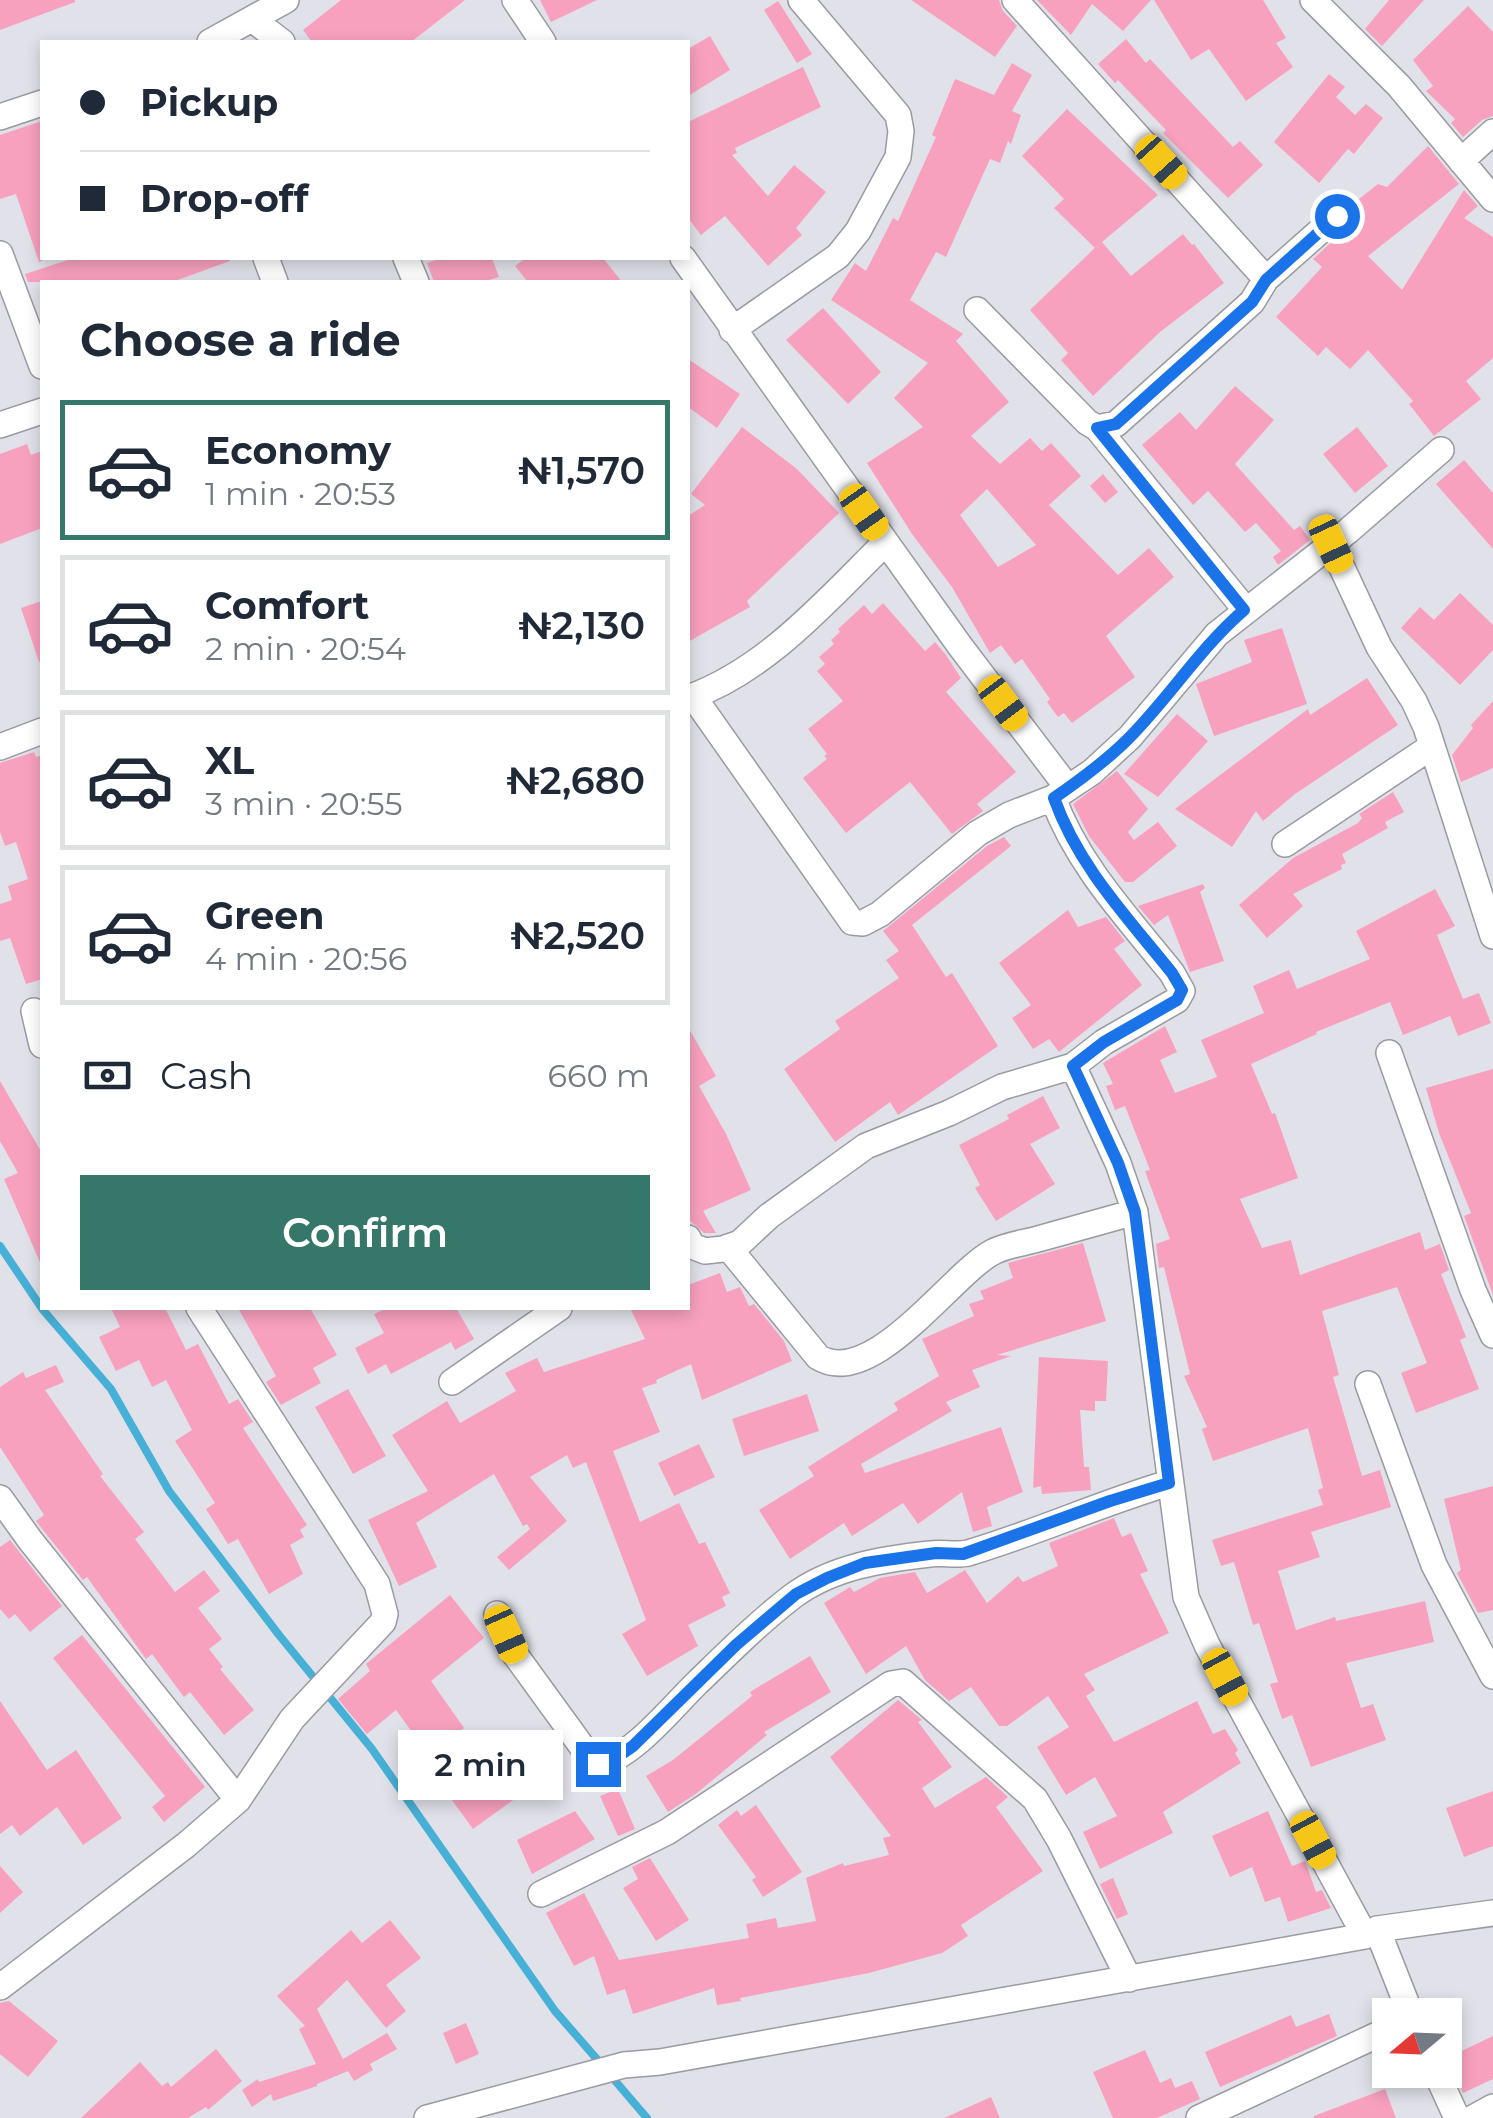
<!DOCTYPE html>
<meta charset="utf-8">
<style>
body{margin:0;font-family:Montserrat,sans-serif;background:#f6f6f7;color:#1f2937;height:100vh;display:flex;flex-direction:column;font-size:38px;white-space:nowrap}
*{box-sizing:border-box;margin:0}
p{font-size:32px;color:#747a83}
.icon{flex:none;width:55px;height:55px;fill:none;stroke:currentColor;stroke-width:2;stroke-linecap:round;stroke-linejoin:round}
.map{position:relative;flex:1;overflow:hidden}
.side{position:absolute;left:40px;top:280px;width:650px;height:1030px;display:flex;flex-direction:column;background:#fff;border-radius:0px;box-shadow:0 5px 15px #0003}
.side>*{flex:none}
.top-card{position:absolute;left:40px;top:40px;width:650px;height:220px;border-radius:0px;box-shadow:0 5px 15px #0003;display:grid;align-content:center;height:220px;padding:0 40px;background:#fff}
.needle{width:65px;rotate:251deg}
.tools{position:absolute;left:1372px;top:1998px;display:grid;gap:20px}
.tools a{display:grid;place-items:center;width:90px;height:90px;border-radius:0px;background:#fff;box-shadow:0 5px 15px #0003;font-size:50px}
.end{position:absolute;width:45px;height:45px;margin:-22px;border:12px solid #1a73e8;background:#fff;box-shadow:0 0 0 5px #fff}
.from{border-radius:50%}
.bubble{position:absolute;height:70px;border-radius:0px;background:#fff;box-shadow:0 5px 15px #0003;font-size:32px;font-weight:600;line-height:70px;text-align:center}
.car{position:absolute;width:30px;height:60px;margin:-30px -15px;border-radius:12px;box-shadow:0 0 8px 2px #0007;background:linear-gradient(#f5c518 24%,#345 0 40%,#f5c518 0 76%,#345 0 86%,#f5c518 0)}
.top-card b{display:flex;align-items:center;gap:35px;height:95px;font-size:38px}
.top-card b+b{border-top:2px solid #e0e1e3}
.top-card i{width:25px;height:25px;background:#1f2937}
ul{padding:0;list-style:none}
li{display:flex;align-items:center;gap:30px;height:140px;margin:0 20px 15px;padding:0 20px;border:5px solid #e0e1e3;border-radius:0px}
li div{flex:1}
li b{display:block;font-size:38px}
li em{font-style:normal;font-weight:600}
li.active{border-color:#357768}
li>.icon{width:90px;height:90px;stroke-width:1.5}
h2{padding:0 40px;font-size:45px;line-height:120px}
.pay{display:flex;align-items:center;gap:25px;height:110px;padding:0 40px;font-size:38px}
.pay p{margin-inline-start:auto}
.cta{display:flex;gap:20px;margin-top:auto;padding:20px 40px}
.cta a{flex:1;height:115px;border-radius:0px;background:#357768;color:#fff;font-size:40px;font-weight:600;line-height:115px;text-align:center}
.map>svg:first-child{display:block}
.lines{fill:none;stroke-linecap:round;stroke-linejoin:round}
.stream{stroke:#47b0d6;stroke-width:8}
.building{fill:#f8a1be;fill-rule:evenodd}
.minor-casing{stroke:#9a9aa2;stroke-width:28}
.minor{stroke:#fff;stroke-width:25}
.route{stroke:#1a73e8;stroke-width:12}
</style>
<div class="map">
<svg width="1493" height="2118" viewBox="0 0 1493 2118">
<rect width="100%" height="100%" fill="#e1e1e9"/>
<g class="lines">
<path class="stream" d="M0,1246L43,1310L111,1389L169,1491L279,1635L372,1749L555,2011L602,2065
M611,2076L647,2118"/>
</g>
<path class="building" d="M0,0H75V2L0,30Z
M341,0H465L411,42H312L303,30Z
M540,0H597L551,22Z
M911,0H999L1003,11L1017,26L995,57Z
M1037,0H1151L1123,31L1092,4L1071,35Z
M1154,0H1263L1286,38L1276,43L1293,67L1246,101L1209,49L1191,60Z
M1389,0H1424L1382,46L1365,29Z
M778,1L812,54L797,63L764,10Z
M1468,6L1493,32V116L1482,120L1463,137L1451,123L1455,119L1426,91L1433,86L1413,60Z
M710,36L730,70L688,96V49Z
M1126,39L1146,63L1150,59L1233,147L1240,141L1263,165L1228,198L1163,133L1166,130L1118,80L1115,83L1098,64Z
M1012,63L1032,75L1012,111L1021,115L1011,144L1008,141L1000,163L990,159L946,257L936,252L910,300L963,334L956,341L1009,402L971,436L1000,464L1030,438L1042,451L1051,443L1081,476L1049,505L1118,575L1149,548L1174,577L1106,636L1135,677L1072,723L1064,713L1058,717L1047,702L1050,699L1022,659L1015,664L1001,645L990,653L952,587L912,534L867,463L923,427L894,398L928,363L831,300L855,263L866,271L893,218L898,221L936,137L932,135L955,79L994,95ZM987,489L1036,545L998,567L960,515Z
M803,67L821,107L735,148L737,153L732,155L768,196L794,165L826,192L796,228L802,235L768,266L725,216L701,235L688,218V122Z
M1329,74L1345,87L1336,97L1355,115L1366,104L1383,118L1354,154L1348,149L1319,183L1274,142Z
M1067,109L1158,195L1102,242L1131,276L1183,234L1192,245L1194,244L1224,283L1160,332L1093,396L1061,360L1068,353L1030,310L1100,243L1095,248L1054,208L1064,199L1022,156Z
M42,121V261L39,262L16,194L0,199V135Z
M1428,146L1459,184L1368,256L1402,290L1464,190L1478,206L1464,218L1493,237V358L1466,381L1481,399L1434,436L1409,404L1413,401L1368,350L1350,369L1326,347L1318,356L1276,317L1322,267L1313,259L1348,227L1360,211L1354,203L1378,184L1387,187Z
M74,258H229L230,261L172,282H28L25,274Z
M442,258H492L499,277L482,282H434L427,263Z
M526,258H603L622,282H528L515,266Z
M823,308L881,372L848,404L786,340Z
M688,359L740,394L717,428L688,407Z
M1235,386L1274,420L1235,464L1294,530L1300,526L1310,540L1278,565L1273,557L1281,551L1256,523L1245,532L1208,491L1193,505L1142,445L1180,412L1196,430Z
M742,427L797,469L839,513L747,601L750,607L688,642V516L705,505L691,494Z
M1357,427L1388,466L1355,493L1323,454Z
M27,444L31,455L42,451V528L0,544V454Z
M1464,460L1493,493V549L1436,484Z
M1103,474L1118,492L1105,503L1090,486Z
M1460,593L1493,625V650L1460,685L1401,628L1420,607L1434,620Z
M42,601V661L39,662L21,608Z
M883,603L925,651L935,642L946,655L961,678L946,692L1016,772L977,804L983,811L952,834L910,782L846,833L803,778L827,759L824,756L827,754L808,729L843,701L817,671L825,664L819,657L834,644L831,640L840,632L838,629L864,605L872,614Z
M1282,628L1307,704L1214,736L1196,684L1252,662L1244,640Z
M1367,678L1398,725L1295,794L1263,821L1256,811L1232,847L1175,809L1308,709L1310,715Z
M1493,701V768L1461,782L1452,755L1473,728L1471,725Z
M1177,714L1208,741L1158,797L1124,774Z
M34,752L36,757L42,755V979L26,984L10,938L0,941V904L12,900L8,886L28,879L16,842L5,846L0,832V763Z
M1117,771L1148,809L1128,832L1134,840L1158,822L1177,846L1133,882H1125L1089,836L1073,804Z
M1393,792L1404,812L1385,822L1388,828L1342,854L1346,863L1341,865L1342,869L1293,894L1303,906L1267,938L1239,905L1293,858L1358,823L1362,818L1359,814Z
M1004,837L1011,846L912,925L946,977L952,973L998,1046L898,1115L890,1102L835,1142L784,1069L840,1029L835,1021L899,978L886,960L899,951L883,931L987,846Z
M1203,884L1205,888L1200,892L1224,961L1190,972L1168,915L1154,925L1138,906Z
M1435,889L1455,926L1437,935L1463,999L1479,993L1491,1023L1458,1036L1450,1016L1403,1035L1390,1002L1316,1032L1317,1034L1251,1064L1272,1114L1275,1113L1298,1178L1240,1199L1262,1248L1291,1240L1300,1275L1420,1232L1425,1250L1440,1244L1449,1270L1441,1274L1466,1337L1460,1340L1479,1389L1416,1413L1401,1373L1427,1363L1397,1287L1322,1311L1339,1375L1333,1377L1362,1476L1380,1470L1391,1507L1311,1532L1320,1557L1278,1571L1296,1630L1335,1617L1336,1621L1425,1601L1434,1642L1346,1663L1361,1708L1373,1704L1386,1740L1311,1767L1292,1715L1282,1719L1270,1684L1278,1682L1259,1623L1253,1625L1234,1562L1221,1566L1212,1540L1323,1505L1318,1490L1323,1488L1308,1428L1213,1461L1202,1429L1207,1427L1184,1376L1190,1374L1164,1267L1159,1268L1156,1244L1170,1239L1145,1171L1150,1170L1125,1106L1115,1110L1106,1086L1113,1084L1103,1063L1165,1026L1177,1052L1160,1060L1175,1093L1217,1077L1201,1040L1264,1013L1253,986L1289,970L1297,989L1370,959L1356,931Z
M1068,910L1078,927L1106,917L1125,941L1114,949L1142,985L1059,1052L1049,1039L1033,1049L1012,1018L1031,1005L999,963Z
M688,1027L716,1076L699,1086L726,1134L751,1190L703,1211L716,1233H704L688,1219Z
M1493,1069V1295L1464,1216L1471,1213L1439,1133L1426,1088Z
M0,1081L42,1153V1267L4,1179L18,1173L0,1141Z
M1043,1096L1060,1128L1030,1144L1055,1184L996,1221L975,1188L980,1185L959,1145L1009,1119L1007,1115Z
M1083,1243L1106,1321L997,1355L1011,1356L972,1370L980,1387L946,1402L952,1411L861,1464L865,1473L1001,1427L1023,1492L987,1507L992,1526L973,1532L962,1492L918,1524L903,1503L852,1536L844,1523L790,1559L759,1510L814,1476L808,1467L898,1410L894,1403L939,1376L922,1339L974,1316L969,1304L984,1299L980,1291L1013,1278L1008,1263Z
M720,1273L727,1292L740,1287L749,1306L754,1304L784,1341L792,1361L702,1400L691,1364L656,1380L657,1383L642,1388L660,1432L613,1451L640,1522L679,1503L699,1544L705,1542L730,1593L722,1597L726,1606L688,1625L698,1646L647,1676L622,1634L646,1620L586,1462L573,1468L567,1455L530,1477L567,1521L509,1570L497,1557L530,1529L527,1524L523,1526L494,1474L416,1523L437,1567L399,1586L368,1520L428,1491L392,1435L447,1401L460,1423L516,1391L505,1373L537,1358L544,1372L645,1339L630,1308H688V1285Z
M111,1308H165L186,1350L198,1344L229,1404L238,1399L253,1422L243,1428L307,1525L300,1530L304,1537L290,1545L303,1574L269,1594L238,1539L228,1544L206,1509L215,1503L175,1441L192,1430L166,1380L152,1387L139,1360L116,1371L99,1337L120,1327Z
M238,1308H310L337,1355L313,1368L321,1383L281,1405L266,1382L276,1376Z
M387,1308H456L474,1339L455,1350L451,1342L391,1374L386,1364L368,1374L355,1348L384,1333L374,1314Z
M1039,1357L1108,1361L1106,1401H1095V1411L1080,1410L1084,1467H1089L1091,1490L1042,1494L1041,1486L1033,1488Z
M56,1365L64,1382L45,1390L103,1474L100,1476L144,1532L135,1539L175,1592L204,1570L220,1591L198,1608L222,1639L209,1649L223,1667L220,1669L254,1710L224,1735L190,1692L184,1697L152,1654L146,1659L87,1577L83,1580L43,1530L36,1521L44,1515L0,1447V1387L23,1372L26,1378Z
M348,1389L386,1456L353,1474L315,1407Z
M807,1394L819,1431L744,1456L732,1419Z
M699,1444L715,1477L674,1496L658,1463Z
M1493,1486V1610L1478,1613L1457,1573L1461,1570L1444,1499Z
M1114,1518L1122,1537L1131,1533L1148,1571L1140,1574L1169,1633L1084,1674L1095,1690L1086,1696L1114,1742L1197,1701L1213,1734L1225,1729L1238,1750L1235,1753L1241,1763L1163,1812L1173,1833L1100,1869L1083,1832L1117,1816L1095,1777L1066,1795L1037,1747L1069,1727L1048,1696L1007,1726H999L971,1687L949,1701L925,1680L906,1646L866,1674L824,1603L850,1587L854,1592L880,1578L915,1572L927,1593L965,1570L987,1603L1018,1576L1023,1582L1058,1566L1049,1543Z
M10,1540L62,1606L30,1632L15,1614L9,1619L0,1609V1547Z
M450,1595L484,1638L431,1681L464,1728L428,1754L396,1710L367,1734L338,1699L370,1671L366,1664Z
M82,1635L205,1787L164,1822L152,1807L165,1796L53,1658Z
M810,1656L831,1692L764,1732L767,1735L697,1793L668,1812L646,1776L673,1760L752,1696L750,1692Z
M898,1700L922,1720L918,1722L952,1767L922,1788L935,1808L986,1777L1008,1797L996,1807L1043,1871L961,1925L968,1936L942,1953L869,1973L740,1998L741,2001L717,2005L714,1988L633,2014L625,1989L607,1995L594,1956L574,1966L546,1913L584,1893L619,1960L749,1938L746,1924L776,1918L778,1928L816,1921L806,1878L843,1863L844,1866L889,1855L883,1838L891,1836L830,1757Z
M0,1701L47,1770L76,1750L122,1818L83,1845L57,1807L20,1836L12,1825L0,1834Z
M525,1741L549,1774L473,1829L449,1796Z
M618,1789L635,1829L618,1836L600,1796Z
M1493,1791V1846L1464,1857L1446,1808Z
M756,1805L802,1872L763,1897L752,1880L756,1877L718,1825L737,1810L741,1816Z
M575,1811L595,1839L532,1874L517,1840Z
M1268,1811L1292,1866L1305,1861L1316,1892L1322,1890L1331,1908L1288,1922L1280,1897L1265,1902L1252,1867L1230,1877L1212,1836Z
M650,1858L689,1920L656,1941L623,1888L638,1879L632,1867Z
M0,1866L23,1892L0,1913Z
M1113,1878L1128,1914L1117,1919L1100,1884Z
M390,1920L421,1958L386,1985L406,2011L386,2028L347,1980L317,2009L343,2059L387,2033L397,2049L370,2064L373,2070L354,2081L348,2071L317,2084V2086L273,2101L271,2094L252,2107L242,2090L258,2079L259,2082L316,2064L299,2029L305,2026L277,1996L351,1930L362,1943Z
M9,2001L58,2041L28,2077L0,2054V2003Z
M1329,2014L1337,2036L1220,2087L1205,2052L1291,2015L1296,2027Z
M466,2023L479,2054L456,2064L443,2033Z
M1493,2036V2079L1463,2093L1447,2058Z
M216,2049L242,2081L208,2110L206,2107L188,2118H81L140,2062L162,2086L168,2082L171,2087Z
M1145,2050L1160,2083L1171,2078L1175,2088L1192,2081L1200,2099L1157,2118H1113L1093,2072Z
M1385,2089L1396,2118H1314V2116Z
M991,2097L1000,2118H944Z"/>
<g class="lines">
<g class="minor-casing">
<path id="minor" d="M515,0L543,42
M1015,0L1266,279
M1313,0L1399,86L1493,199
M252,19L282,42
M210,42L286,0
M0,117L42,103
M1461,161L1493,132
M0,254L42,366
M266,258L275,282
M406,258L416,282
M683,258L960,646L1068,788
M977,310L1087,422L1097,428L1116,424L1252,302L1266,279L1337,216
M732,330L838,256L858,231L898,157L901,131L898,115L801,0
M0,425L42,411
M1097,428L1245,609
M1331,544L1379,647L1414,701L1426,727L1493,936
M693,696L852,922L863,923L880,914L978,833L1009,815L1053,798L1092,772L1130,737L1217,634L1348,531L1441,450
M688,698C767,670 827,600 885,543
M0,747L42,731
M1285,844L1431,747
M34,1011L42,1045
M1389,1053L1473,1290L1493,1335
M1073,1066L1118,1163L1135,1212L1186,1597L1207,1645L1365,1936
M688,1238L692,1246L705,1251L723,1249L740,1243L769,1216L866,1146L949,1113L1002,1087L1073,1066L1104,1042L1177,1000L1182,991L1172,973C1128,918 1078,866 1053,798
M728,1247L818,1357C872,1391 952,1273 993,1252C1006,1245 1024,1243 1038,1239C1070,1230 1102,1221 1135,1212
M452,1382L559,1308
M1368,1384L1434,1565L1493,1676
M0,1498L30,1540L238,1800
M497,1614L514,1653L591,1759L598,1764C632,1758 672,1707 697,1683C728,1653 759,1622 793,1596C832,1567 883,1559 930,1554C942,1552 956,1556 968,1553C1036,1533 1101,1503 1169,1483
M541,1894L667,1832L891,1684L903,1682L1035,1799L1059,1839L1129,1979
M1377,1929L1411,2015
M0,1987L186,1845L238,1800L292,1719L383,1622L385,1614L377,1584L199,1308
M1435,2070L1457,2118
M427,2118L624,2065L660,2062L1365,1936L1377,1929L1493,1913
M1199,2118L1390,2029
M1473,2118L1493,2107"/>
</g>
<use href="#minor" class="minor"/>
</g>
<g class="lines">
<path class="route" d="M598,1764L610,1762L633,1746L736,1645L796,1594L827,1578L865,1563L936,1553L963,1554L1110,1501L1169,1483L1135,1212L1118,1163L1073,1066L1104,1042L1177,1000L1182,990L1172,973C1128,918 1078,866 1054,798C1080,780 1105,762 1128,739C1169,698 1200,648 1244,610L1097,428L1116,424L1252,302L1266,280L1337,216"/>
</g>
</svg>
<div class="tools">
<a><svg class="needle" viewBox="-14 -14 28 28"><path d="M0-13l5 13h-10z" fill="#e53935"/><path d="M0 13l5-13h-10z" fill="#747a83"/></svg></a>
</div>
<i class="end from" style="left:1337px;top:216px"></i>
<i class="end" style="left:598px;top:1764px"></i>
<div class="bubble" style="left:398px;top:1730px;width:165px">2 min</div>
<i class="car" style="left:1161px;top:162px;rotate:138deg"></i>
<i class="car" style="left:864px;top:512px;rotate:145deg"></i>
<i class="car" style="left:1331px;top:544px;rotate:155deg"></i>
<i class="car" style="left:1003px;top:703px;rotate:143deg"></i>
<i class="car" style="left:506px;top:1634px;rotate:156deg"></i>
<i class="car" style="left:1225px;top:1677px;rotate:152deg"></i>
<i class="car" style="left:1313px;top:1840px;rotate:152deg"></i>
<div class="top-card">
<b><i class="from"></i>Pickup</b>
<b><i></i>Drop-off</b>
</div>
<section class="side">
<h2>Choose a ride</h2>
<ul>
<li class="active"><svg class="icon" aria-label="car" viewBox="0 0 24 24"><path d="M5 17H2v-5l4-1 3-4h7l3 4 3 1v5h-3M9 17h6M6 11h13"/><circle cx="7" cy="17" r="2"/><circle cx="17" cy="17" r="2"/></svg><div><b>Economy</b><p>1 min · 20:53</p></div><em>₦1,570</em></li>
<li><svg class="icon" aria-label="car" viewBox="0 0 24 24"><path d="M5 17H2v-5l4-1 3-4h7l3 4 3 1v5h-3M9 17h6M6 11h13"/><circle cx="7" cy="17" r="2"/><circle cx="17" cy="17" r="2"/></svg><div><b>Comfort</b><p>2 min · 20:54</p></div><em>₦2,130</em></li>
<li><svg class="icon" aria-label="car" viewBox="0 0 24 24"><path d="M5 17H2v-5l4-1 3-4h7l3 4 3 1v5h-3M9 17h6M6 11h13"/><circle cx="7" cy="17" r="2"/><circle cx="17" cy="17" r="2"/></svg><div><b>XL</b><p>3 min · 20:55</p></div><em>₦2,680</em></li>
<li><svg class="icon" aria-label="car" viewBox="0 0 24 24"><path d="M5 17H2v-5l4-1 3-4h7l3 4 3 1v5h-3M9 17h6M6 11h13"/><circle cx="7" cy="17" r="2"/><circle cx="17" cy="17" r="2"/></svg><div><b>Green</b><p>4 min · 20:56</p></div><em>₦2,520</em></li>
</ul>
<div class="pay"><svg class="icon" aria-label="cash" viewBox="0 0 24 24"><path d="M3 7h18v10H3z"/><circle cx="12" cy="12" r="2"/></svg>Cash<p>660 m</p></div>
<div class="cta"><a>Confirm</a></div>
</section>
</div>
